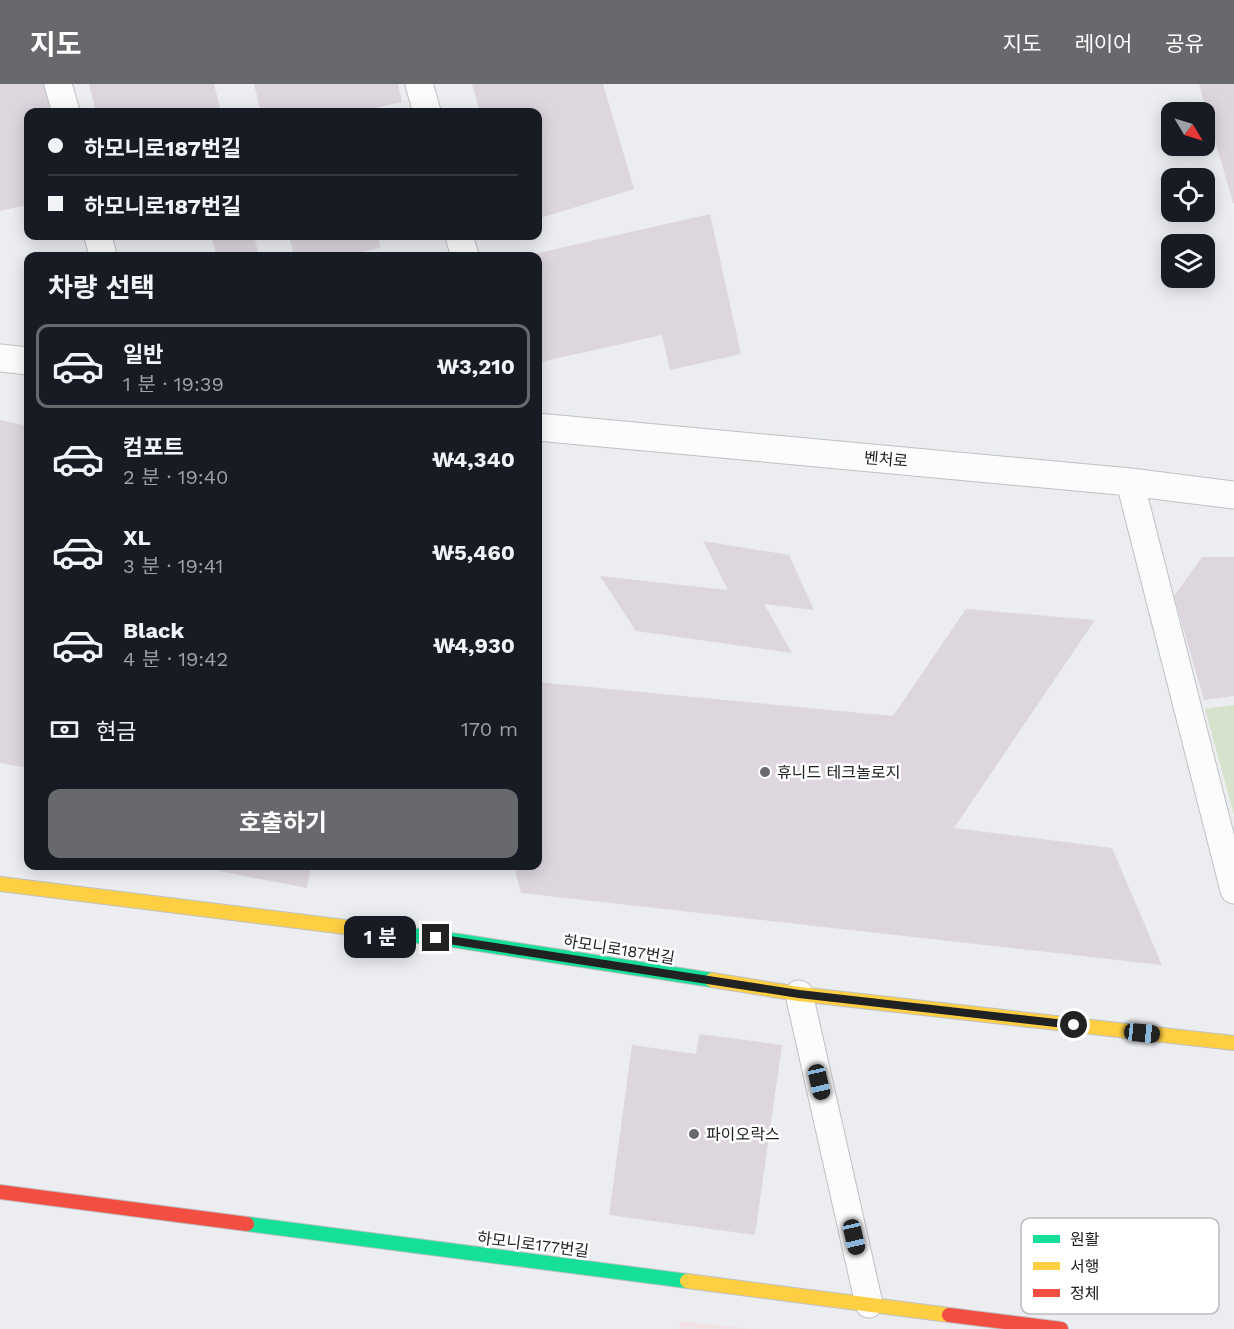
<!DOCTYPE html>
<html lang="ko">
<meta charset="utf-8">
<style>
body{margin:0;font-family:"Work Sans","Noto Sans KR",sans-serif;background:#242831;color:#f1f3f6;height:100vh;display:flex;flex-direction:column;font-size:22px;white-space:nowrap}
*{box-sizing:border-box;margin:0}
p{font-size:20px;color:#9ea1a6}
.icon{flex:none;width:33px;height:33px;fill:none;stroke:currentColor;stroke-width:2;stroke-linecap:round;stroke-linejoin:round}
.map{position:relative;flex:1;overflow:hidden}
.panel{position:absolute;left:24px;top:168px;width:518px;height:618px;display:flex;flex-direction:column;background:#171b24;border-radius:12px;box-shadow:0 3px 15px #0003}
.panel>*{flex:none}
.guide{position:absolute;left:24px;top:24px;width:518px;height:132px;border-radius:12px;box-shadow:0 3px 15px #0003;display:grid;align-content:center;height:132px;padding:0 24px;background:#171b24}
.needle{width:39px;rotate:128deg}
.tools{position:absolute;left:1161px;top:18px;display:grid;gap:12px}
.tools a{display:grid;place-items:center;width:54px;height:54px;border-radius:12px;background:#171b24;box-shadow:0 3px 15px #0003;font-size:30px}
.end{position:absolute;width:27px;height:27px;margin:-14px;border:8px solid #212224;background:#fff;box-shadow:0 0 0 3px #fff}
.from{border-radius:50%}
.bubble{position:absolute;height:42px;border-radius:12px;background:#171b24;box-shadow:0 3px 15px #0003;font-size:20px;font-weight:700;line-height:42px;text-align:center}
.car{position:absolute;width:18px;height:36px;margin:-18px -9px;border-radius:8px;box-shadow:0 0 4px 2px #0007;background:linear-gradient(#222 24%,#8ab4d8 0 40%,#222 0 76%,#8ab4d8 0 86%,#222 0)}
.guide b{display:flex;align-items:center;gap:21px;height:57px;font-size:22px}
.guide b+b{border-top:2px solid #363941}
.guide i{width:15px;height:15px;background:#f1f3f6}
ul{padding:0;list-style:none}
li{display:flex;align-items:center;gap:18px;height:84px;margin:0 12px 9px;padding:0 12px;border:3px solid transparent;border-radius:12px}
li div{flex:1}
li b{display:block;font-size:22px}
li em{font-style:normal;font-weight:700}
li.current{border-color:#68696c}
li>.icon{width:54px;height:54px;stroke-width:1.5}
h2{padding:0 24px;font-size:27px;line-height:72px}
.pay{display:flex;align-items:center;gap:15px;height:66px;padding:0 24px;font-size:22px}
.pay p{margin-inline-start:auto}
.button{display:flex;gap:12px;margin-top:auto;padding:12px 24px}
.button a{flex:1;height:69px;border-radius:12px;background:#68696c;color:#fff;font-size:24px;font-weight:700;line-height:69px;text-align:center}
header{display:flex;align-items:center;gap:36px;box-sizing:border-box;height:84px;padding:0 30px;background:#68696c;color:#fff}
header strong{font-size:28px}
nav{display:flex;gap:33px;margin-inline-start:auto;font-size:21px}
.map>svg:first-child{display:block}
.commercial{fill:#f1e3e5}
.green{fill:#d7e2cc}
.building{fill:#ddd6df}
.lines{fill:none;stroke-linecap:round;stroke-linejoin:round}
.street-casing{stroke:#bec0c3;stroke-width:29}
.fast-casing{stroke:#bec0c3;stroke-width:16}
.slow-casing{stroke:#bec0c3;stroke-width:16}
.jam-casing{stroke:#bec0c3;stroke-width:16}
.street{stroke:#fcfcfd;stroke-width:27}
.fast{stroke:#16e098;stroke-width:14}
.slow{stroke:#ffcf43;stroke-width:14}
.jam{stroke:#f24e42;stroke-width:14}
.route{stroke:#212224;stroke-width:8}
.poi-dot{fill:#68696c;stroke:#fff;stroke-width:2}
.labels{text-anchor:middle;stroke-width:5;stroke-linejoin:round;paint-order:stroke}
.street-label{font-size:16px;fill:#212224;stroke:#fff}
.poi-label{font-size:16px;fill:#212224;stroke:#fff;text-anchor:start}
.key{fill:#fff;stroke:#bcbdbd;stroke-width:1.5}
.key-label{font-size:16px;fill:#212224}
</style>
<header>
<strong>지도</strong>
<nav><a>지도</a><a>레이어</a><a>공유</a></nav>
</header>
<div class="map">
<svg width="1234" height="1245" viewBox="0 0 1234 1245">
<rect width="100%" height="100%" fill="#ebedf1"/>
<path class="commercial" d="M680,1237L753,1245H679Z"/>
<path class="green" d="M1234,621V731L1205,625Z"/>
<path class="building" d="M0,0H46L53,28H28V121L0,127Z
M89,0H214L221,28H96Z
M254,0H398L402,18L357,28H261Z
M472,0H603L634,105L537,135V28H480Z
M1199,0H1234V119H1233Z
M710,130L741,270L670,286L662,251L540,278L537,264V172H525Z
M211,152H254L259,172H217Z
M289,152H378L380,164L342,172H294Z
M0,336L28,342V684L0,679Z
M703,457L789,471L814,526L764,520L792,569L636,547L600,492L728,506Z
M1202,473H1234V612L1204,616L1174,512Z
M966,525L1095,536L954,744L1112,764L1162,881L521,809L514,782H537V598L893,632Z
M220,782H311L307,804L219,787Z
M699,950L782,961L755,1151L609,1131L632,961L696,970Z"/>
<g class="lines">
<g class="street-casing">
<path id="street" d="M58,0L66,28
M419,0L427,28
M98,152L103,172
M459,152L465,172
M0,274L28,277
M537,343L1130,398L1234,411
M1130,398L1234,806
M799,910L869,1220"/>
</g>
<g class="fast-casing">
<path id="fast" d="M361,845L459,857L712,896
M247,1140L687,1197"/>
</g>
<g class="slow-casing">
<path id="slow" d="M0,800L361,845
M712,896L799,910L1234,959
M687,1197L949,1231"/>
</g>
<g class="jam-casing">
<path id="jam" d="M0,1108L247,1140
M949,1231L1061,1245"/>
</g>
<use href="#street" class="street"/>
<use href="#fast" class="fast"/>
<use href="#slow" class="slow"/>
<use href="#jam" class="jam"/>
</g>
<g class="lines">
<path class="route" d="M436,854L799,910L1074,941"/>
</g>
<g class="poi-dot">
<circle cx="765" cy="688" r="6"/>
<circle cx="694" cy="1050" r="6"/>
</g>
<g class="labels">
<g class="street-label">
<text transform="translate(886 375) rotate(5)" y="6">벤처로</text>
<text transform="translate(619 865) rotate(9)" y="6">하모니로187번길</text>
<text transform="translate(533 1160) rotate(7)" y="6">하모니로177번길</text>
</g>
<g class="poi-label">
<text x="777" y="694">휴니드 테크놀로지</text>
<text x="706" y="1056">파이오락스</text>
</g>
</g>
<rect x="1021" y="1134" width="198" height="96" rx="9" class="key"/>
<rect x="1033" y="1151" width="27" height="8" fill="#16e098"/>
<rect x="1033" y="1178" width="27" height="8" fill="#ffcf43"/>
<rect x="1033" y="1205" width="27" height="8" fill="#f24e42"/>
<g class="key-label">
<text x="1070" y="1161">원활</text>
<text x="1070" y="1188">서행</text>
<text x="1070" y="1215">정체</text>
</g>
</svg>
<div class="tools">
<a><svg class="needle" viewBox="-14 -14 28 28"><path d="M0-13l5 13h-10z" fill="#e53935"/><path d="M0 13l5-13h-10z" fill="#9ea1a6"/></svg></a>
<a><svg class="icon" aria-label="locate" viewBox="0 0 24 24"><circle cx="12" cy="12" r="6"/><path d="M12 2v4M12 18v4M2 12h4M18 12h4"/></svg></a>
<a><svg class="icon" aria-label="layers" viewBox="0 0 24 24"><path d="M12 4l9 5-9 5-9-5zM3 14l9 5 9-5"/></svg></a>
</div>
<i class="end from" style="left:1074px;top:941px"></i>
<i class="end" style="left:436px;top:854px"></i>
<div class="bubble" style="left:344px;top:832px;width:72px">1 분</div>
<i class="car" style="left:1142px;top:949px;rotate:96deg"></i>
<i class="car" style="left:819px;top:998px;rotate:167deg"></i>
<i class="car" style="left:854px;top:1153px;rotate:167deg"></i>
<div class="guide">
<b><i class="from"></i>하모니로187번길</b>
<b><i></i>하모니로187번길</b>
</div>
<section class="panel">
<h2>차량 선택</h2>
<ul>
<li class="current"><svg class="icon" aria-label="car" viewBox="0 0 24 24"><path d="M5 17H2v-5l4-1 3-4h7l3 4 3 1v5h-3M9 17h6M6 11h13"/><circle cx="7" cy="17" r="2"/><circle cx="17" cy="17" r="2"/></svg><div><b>일반</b><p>1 분 · 19:39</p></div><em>₩3,210</em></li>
<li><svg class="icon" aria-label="car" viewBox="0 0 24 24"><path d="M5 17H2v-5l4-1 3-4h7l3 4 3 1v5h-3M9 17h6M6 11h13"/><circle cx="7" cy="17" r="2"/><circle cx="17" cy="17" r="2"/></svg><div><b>컴포트</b><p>2 분 · 19:40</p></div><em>₩4,340</em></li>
<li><svg class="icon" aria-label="car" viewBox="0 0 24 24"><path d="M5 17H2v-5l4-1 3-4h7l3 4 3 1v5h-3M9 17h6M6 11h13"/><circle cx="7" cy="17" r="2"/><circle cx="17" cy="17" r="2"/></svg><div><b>XL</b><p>3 분 · 19:41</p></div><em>₩5,460</em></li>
<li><svg class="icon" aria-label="car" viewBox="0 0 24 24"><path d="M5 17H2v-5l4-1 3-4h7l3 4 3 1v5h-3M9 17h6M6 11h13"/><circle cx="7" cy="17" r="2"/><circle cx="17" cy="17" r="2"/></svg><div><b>Black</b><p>4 분 · 19:42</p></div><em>₩4,930</em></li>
</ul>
<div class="pay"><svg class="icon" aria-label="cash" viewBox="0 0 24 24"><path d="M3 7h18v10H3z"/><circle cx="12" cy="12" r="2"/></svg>현금<p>170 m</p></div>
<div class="button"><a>호출하기</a></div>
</section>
</div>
